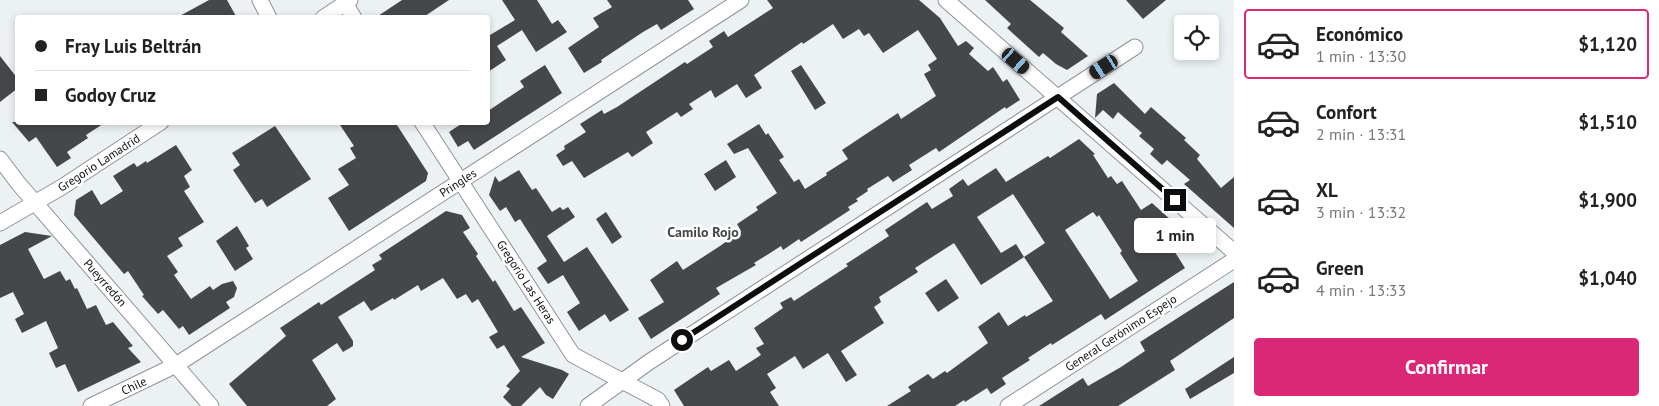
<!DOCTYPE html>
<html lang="es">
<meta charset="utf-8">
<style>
body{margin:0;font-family:"PT Sans",sans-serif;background:#f2f2f2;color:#222;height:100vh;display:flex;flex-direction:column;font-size:19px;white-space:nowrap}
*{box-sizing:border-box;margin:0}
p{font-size:16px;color:#767676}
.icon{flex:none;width:28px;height:28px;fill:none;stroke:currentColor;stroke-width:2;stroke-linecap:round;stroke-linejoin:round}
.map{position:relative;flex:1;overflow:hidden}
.details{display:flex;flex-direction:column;background:#fff;width:425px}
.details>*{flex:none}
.guide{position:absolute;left:15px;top:15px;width:475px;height:110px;border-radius:5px;box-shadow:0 2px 8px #0003;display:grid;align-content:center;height:110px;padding:0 20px;background:#fff}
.controls{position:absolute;left:1174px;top:15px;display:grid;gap:10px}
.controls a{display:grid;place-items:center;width:45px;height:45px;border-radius:5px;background:#fff;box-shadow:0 2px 8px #0003;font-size:25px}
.end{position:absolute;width:22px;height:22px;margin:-11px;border:6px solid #0c0d0e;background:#fff;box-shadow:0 0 0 2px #fff}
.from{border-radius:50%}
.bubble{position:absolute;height:35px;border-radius:5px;background:#fff;box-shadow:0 2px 8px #0003;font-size:16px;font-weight:800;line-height:35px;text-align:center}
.car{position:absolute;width:15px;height:30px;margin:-15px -8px;border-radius:6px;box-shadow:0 0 4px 1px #0007;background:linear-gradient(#222 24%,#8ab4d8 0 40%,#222 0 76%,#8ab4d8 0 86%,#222 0)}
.guide b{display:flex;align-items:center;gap:18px;height:48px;font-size:19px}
.guide b+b{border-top:1px solid #e0e0e0}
.guide i{width:12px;height:12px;background:#222}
ul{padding:9px 0 0;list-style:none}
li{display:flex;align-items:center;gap:15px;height:70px;margin:0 10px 8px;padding:0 10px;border:2px solid transparent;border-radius:5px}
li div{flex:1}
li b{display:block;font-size:19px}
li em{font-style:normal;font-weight:800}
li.selected{border-color:#db2777}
li>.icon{width:45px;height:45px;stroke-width:1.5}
.primary-button{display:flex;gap:10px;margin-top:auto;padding:10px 20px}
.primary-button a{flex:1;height:58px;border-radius:5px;background:#db2777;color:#fff;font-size:20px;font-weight:800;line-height:58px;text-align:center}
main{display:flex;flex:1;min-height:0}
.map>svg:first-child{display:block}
.building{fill:#45484b;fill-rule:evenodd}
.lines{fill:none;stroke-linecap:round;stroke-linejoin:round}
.minor-casing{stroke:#8e9295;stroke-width:17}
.minor{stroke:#fff;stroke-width:15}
.route{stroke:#0c0d0e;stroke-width:6}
.labels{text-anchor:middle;stroke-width:5;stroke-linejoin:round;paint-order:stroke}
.street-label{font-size:12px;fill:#0c0d0e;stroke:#fff}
.neighbourhood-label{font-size:14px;font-weight:bold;fill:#44484a;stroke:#fff}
</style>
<main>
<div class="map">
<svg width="1234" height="406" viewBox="0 0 1234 406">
<rect width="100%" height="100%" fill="#ecf1f4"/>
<path class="building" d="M209,0H227L237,18H176Z
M402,0H449L422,18H375Z
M502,0H537L552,24L558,20L567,32L536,52L522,30L497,46L506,60L488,72V31L490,35L515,20Z
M607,0H688L694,9L661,30L657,24L643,32L601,60L602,62L584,73L568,48L599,27L593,18L612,7Z
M767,0H919L940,18L958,46L966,41L974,48L969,54L988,71L993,67L1003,82L1007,79L1020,100L1006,109L1005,107L939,152L936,148L909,165L912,170L893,182L888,176L867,189L868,191L856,199L858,201L848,207L850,210L801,242L799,239L783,250L781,246L767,255L754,263L756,265L716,288L720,294L651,339L638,318L664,302L650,280L677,261L683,270L720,246L741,231L737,224L758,210L756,207L777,193L748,148L734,154L727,144L759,124L766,135L768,133L784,157L779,160L794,182L799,179L805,189L827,175L826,173L848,159L842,150L863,136L898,113L901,119L936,96L924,74L931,70L928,65L937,59L918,30L883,53L869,33L864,36L859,29L843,39L833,24L803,44L802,42L754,75L762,88L746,98L737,84L715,98L711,90L689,104L693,109L681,117L677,112L646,132L653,143L632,157L628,152L584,178L572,161L563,166L556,155L565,149L564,146L586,132L580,124L602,110L604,114L617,107L685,62L687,64L713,47L709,41L724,31L728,37L773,8Z
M985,0H1030L1064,28L1061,32L1088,56L1067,70L1056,64L1043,53L1039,57L1007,28L1011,24Z
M1126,0H1166L1143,19Z
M0,56L18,79V88L0,102Z
M545,65L562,93L474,150L468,141L458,147L449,132L464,122H488V111L524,87L520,81Z
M801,65L826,103L815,110L791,71Z
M1114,83L1145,114L1151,107L1186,138L1184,140L1200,155L1197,159L1221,188L1234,177V228L1184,184L1190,180L1167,160L1162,165L1150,154L1154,149L1139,136L1142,133L1118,112L1113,119L1103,110L1095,118L1097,94Z
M12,122H106L86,135L88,138L67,152L71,158L57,167L36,137L29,142Z
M338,122H395L428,173L426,181L349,231L328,198L349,185L338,169L356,158L350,148L354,146Z
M275,126L311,179L267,207L262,199L255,203L233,170L240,165L232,153Z
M1079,139L1095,154L1093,155L1108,178L1111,176L1117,184L1122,181L1141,210L1152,203L1171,220L1159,227L1185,268L1105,320L1101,314L1052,345L1051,343L1028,358L1030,360L1002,378L1006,384L991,394L987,388L965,402L964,400L955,406H887L911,391L908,387L928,374L933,379L945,371L947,373L988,343L978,327L999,312L1008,326L1025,315L1026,317L1053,301L1024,257L981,285L954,243L915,268L918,272L879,297L881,302L874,307L884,323L841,351L857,375L846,382L828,353L803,369L795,356L767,374L776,388L770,392L779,406H684L674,390L708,367L711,371L729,360L736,371L761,355L756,348L764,344L754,328L783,308L780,303L791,297L794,301L848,266L846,264L889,236L885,230L927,202L932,209L953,196L949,189L963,179L968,186L996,168L1006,182L1048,156L1050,158ZM1013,194L1045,243L1024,257L1016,244L1001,253L977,217ZM1093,212L1097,217L1099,215L1122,251L1120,253L1138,281L1110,299L1065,230Z
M176,145L192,170L184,176L190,187L184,191L204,222L178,238L183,246L167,256L178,272L174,275L191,299L210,286L213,290L222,284L233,281L237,288L234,297L226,302L230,308L189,335L183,326L179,329L163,310L158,314L142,296L144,295L128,271L124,274L74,215L76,200L92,190L101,205L123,191L113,176L134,163L137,167L146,161L147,163Z
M726,160L736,177L715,191L704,174Z
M519,170L532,190L536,188L552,212L560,207L563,210L568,207L575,217L547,236L564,262L587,247L629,310L610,322L605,314L579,331L567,312L580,303L563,275L548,284L537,268L547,261L520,219L515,222L506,207L500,211L489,195L495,176L499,182Z
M446,211L462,215L470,228L463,232L478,254L476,256L485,270L493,282L495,280L514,311L521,307L545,343L521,357L562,370L569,374L553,399L546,395L540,387L521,406H512L503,397L510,389L506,386L520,371L504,345L497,349L489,337L498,332L478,299L472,303L466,294L457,299L443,278L421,291L418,285L394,300L393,298L371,311L364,301L338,317L353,341V346L343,352L337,343L312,360L336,399L327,406H247L229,384L286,336L280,328L319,302L321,305L375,270L372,265L382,259L379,255Z
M606,212L622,237L612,244L596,219Z
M237,226L249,246L246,248L253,259L235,271L216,241Z
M25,232L52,236L28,249L44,279L60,271L66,281L70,279L75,289L77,288L87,309L96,305L106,325L113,322L133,346L128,348L141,362L78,392L65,364L56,368L49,353L58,348L46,321L22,333L15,319L24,314L13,292L0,298V245Z
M946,279L959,298L938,312L925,293Z
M1234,282V318L1170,361L1175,370L1118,406H1039L1083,378L1088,386L1121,367L1145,351L1140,342Z
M1234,357V373L1190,399L1185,389Z"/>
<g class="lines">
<g class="minor-casing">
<path id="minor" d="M260,0L269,18
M946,0L1234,252
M345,3L354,18
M323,18L350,0
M422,122L573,355L658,400L662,406
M0,159L18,183L211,406
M0,223L62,187L161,122
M91,406L176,365L741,0
M588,406L649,362L1135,47
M1008,406L1234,260"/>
</g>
<use href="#minor" class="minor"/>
</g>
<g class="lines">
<path class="route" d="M682,340L1058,97L1175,200"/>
</g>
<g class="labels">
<g class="street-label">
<text transform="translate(99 163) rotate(-33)" y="4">Gregorio Lamadrid</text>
<text transform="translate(458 183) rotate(-33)" y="4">Pringles</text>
<text transform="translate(526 282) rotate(57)" y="4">Gregorio Las Heras</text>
<text transform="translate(105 283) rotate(49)" y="4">Pueyrredón</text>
<text transform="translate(1121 333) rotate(-33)" y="4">General Gerónimo Espejo</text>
<text transform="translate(134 386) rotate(-25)" y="4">Chile</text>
</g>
<g class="neighbourhood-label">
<text x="703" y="237">Camilo Rojo</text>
</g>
</g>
</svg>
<div class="controls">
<a><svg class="icon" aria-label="locate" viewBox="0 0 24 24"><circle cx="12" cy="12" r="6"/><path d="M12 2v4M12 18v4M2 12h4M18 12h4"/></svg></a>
</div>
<i class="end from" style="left:682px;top:340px"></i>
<i class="end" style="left:1175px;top:200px"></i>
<div class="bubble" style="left:1134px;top:218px;width:82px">1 min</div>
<i class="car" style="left:1016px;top:61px;rotate:131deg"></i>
<i class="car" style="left:1104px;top:67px;rotate:237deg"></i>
<div class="guide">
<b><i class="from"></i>Fray Luis Beltrán</b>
<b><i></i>Godoy Cruz</b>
</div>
</div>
<section class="details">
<ul>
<li class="selected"><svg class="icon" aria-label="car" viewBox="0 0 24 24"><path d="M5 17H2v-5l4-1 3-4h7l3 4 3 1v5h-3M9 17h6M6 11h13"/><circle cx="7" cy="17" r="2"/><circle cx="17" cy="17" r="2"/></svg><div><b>Económico</b><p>1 min · 13:30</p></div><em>$1,120</em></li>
<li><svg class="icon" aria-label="car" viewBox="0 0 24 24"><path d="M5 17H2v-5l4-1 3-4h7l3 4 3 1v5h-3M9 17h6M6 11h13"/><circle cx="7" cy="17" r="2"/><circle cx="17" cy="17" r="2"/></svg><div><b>Confort</b><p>2 min · 13:31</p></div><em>$1,510</em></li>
<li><svg class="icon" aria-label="car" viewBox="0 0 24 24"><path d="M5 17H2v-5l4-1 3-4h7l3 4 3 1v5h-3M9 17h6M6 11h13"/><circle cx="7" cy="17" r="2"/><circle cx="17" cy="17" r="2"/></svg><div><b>XL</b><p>3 min · 13:32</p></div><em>$1,900</em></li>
<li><svg class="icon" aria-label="car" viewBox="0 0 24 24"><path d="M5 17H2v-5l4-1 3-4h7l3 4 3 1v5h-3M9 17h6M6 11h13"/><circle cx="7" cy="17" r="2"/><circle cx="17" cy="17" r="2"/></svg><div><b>Green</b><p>4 min · 13:33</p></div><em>$1,040</em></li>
</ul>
<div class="primary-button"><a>Confirmar</a></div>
</section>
</main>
